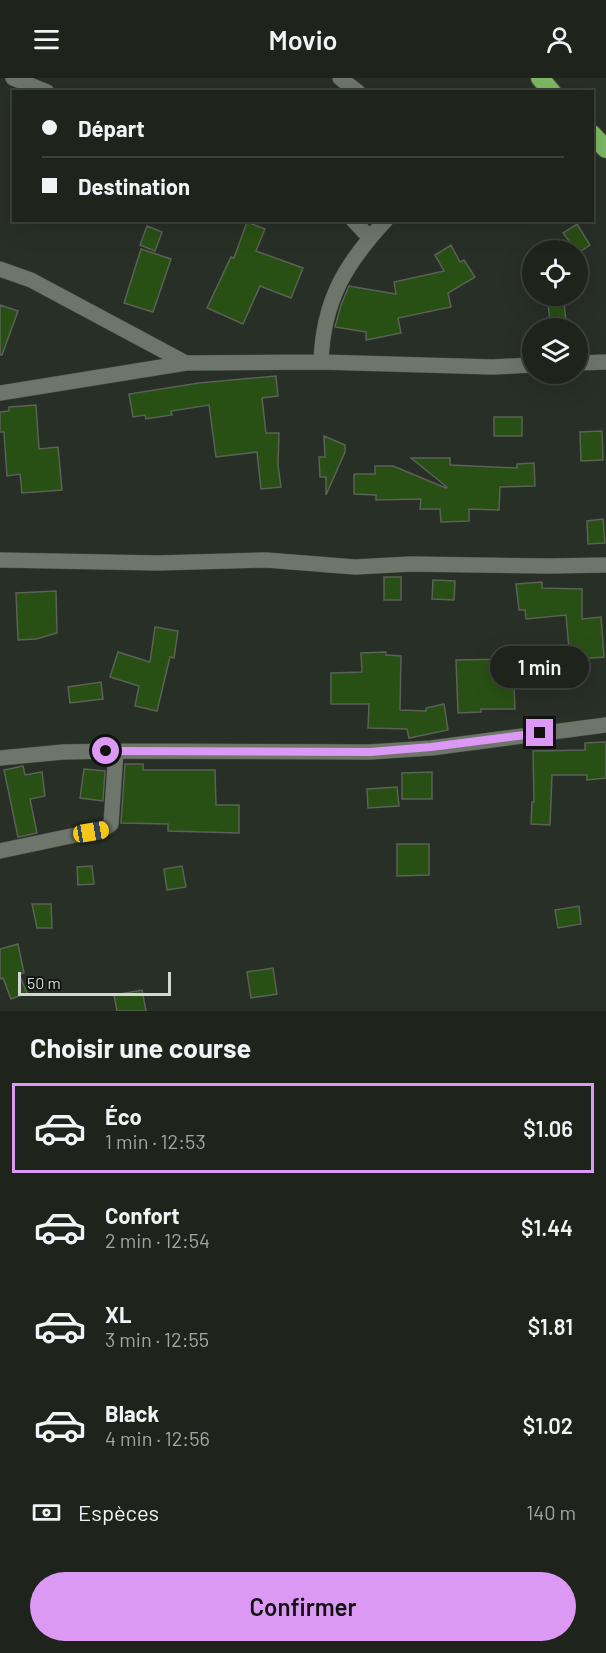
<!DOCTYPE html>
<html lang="fr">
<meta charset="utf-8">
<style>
body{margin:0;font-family:Barlow,sans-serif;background:#2b2f29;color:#f1f3f6;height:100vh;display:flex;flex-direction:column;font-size:22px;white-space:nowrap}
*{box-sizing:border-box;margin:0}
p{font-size:20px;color:#a1a4a3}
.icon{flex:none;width:33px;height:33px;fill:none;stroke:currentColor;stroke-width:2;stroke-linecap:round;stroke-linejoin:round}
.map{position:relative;height:933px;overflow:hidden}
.drawer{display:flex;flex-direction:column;background:#1e231c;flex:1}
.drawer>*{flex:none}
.top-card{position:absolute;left:12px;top:12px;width:582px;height:132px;border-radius:0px;box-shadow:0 6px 24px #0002,0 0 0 2px #3c403b;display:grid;align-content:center;height:132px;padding:0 30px;background:#1e231c}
.tools{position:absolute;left:522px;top:162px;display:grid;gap:12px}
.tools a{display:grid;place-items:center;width:66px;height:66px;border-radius:50%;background:#1e231c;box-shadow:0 6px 24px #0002,0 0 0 2px #3c403b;font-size:30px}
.scale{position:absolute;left:18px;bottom:15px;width:153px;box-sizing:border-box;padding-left:6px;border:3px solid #d3d7d1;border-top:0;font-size:16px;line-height:21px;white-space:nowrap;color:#d3d7d1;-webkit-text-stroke:4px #131612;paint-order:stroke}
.end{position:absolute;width:27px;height:27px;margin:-14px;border:8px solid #dc99f4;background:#111;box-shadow:0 0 0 3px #111}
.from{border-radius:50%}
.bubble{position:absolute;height:42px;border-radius:21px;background:#1e231c;box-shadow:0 6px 24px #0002,0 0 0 2px #3c403b;font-size:20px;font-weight:600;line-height:42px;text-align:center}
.car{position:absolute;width:18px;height:36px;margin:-18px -9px;border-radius:8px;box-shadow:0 0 4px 2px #0007;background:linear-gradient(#f5c518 24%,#345 0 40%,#f5c518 0 76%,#345 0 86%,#f5c518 0)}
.top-card b{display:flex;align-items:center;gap:21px;height:57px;font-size:22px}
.top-card b+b{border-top:2px solid #3c403b}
.top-card i{width:15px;height:15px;background:#f1f3f6}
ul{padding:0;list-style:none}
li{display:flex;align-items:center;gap:18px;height:90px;margin:0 12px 9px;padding:0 18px;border:3px solid transparent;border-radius:0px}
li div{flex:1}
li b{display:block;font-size:22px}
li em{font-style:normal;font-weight:600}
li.on{border-color:#dc99f4}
li>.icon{width:54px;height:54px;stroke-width:1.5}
h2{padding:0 30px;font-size:27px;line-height:72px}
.pay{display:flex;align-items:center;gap:15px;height:66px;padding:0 30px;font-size:22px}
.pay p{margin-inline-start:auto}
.action{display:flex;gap:12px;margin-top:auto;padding:12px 30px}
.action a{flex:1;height:69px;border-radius:36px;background:#dc99f4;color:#111;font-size:24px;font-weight:600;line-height:69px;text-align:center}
header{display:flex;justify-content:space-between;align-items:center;height:78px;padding:0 30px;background:#1e231c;font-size:27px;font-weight:600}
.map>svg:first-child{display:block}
.building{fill:#295014;stroke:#5a6156;stroke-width:1.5}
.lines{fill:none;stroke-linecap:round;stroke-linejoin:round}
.minor-casing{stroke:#474d45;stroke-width:16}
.highway-casing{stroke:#474d45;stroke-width:20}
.minor{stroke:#6e766b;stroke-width:15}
.highway{stroke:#7db863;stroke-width:18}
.route{stroke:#dc99f4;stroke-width:8}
</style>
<header><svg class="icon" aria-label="menu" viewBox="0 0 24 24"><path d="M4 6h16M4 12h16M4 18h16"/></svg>Movio<svg class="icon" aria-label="person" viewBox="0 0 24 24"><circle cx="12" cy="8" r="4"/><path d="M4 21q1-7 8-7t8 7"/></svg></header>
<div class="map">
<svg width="606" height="933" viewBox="0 0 606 933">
<rect width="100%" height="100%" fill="#282f26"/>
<path class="building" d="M247,144L265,151L256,173L303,190L291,220L260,208L243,246L207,230L231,179L234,180Z
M577,146L590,167L578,175L563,155Z
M147,148L162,154L155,173L140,167Z
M451,167L460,184L464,182L475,199L448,215L451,229L398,240L401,255L366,262V254L335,249L341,227L349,208L396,216L394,204L444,193L435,177Z
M141,171L171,181L153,234L124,225Z
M564,225L566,242L550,244L548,226Z
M0,227L18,233L2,277H0Z
M276,298L278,318L262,320L266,355H279L278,387L281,409L261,411L257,374L216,379L209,327L171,333L172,337L146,341L145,337L133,339L129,316L199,305Z
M36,327L39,371L58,369L62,412L22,415L20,396L7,398L4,354H0V334L9,333V329Z
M494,339H522V358H494Z
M602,353L603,382L581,383L580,354Z
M324,358L345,367V374L326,417V399H320L319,379H325Z
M411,380H450V387L517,390V386L534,385L535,408L500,409L499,432L469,431V443L441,444L440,431H420L421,421L376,422V417L354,416V396H375V388H393L446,410L447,409Z
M603,441L605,465L588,466L587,443Z
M384,499H401V522H384Z
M433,502L455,503L454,522L432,521Z
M542,504V510L582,511V541L601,539L604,579L570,582L566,537L526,541L525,532H519L516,506Z
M56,513L57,555L36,561L18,562L16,515Z
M155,549L178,553L174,580L170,579L157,633L135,628L139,608L110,599L118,574L150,584Z
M386,574V577L401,578L400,632L426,633V630L444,626L448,652L409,660L407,651L368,650L369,626H331V595L362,594L361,575Z
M513,581L515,631H481V634L458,635L456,582Z
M101,604L103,621L70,625L68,609Z
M606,664V700L587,702V697H552L550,747L531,746L532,724H534L533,673L585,672V665Z
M125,686H143V692H215L216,727H239V755L168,753V746L121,745Z
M23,688L25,697L42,694L45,718L30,721L37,755L18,759L4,692Z
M84,691L105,693L103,723L80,720Z
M432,694V721H402V695Z
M397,709L399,728L368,730L367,711Z
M397,766H429V797L397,798Z
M92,788L94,806L78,807L77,789Z
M182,788L186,809L167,812L164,791Z
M32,826H51L52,850H37Z
M579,828L581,846L558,850L555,832Z
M18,866L24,895L19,896L27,915L11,921L3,900L0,901V871Z
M273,890L277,916L251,920L247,894Z
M142,912L146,933H117L114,917Z"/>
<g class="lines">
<g class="minor-casing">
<path id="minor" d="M13,0L47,14
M340,0L358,14
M353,142L370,160
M0,191L31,202L186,285
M321,284C323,223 345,186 386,142
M578,285L606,284
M0,315L186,285L321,284L493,289L532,287
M0,482L158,485L266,482L355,489L411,486L549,488L606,487
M0,680L63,674L116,673L370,674L431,670L606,647
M0,773L104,751L111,746L116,673"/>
</g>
<g class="highway-casing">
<path id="highway" d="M540,0L552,14
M592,56L606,71"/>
</g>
<use href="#minor" class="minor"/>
<use href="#highway" class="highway"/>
</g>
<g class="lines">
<path class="route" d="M106,673L370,674L431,669L540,655"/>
</g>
</svg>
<div class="tools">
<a><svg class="icon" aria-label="locate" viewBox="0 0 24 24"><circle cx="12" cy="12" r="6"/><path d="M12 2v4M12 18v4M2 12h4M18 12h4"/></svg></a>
<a><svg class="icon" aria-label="layers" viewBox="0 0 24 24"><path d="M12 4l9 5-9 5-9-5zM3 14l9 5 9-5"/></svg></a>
</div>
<div class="scale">50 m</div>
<i class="end from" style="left:106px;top:673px"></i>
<i class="end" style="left:540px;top:655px"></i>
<div class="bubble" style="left:490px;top:568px;width:99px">1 min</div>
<i class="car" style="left:91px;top:754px;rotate:80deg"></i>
<div class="top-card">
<b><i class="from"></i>Départ</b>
<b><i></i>Destination</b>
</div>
</div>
<section class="drawer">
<h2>Choisir une course</h2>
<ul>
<li class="on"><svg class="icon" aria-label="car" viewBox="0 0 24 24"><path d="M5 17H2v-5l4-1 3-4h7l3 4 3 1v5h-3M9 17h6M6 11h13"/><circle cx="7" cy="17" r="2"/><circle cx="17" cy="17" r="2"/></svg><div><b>Éco</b><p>1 min · 12:53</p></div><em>$1.06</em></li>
<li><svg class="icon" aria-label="car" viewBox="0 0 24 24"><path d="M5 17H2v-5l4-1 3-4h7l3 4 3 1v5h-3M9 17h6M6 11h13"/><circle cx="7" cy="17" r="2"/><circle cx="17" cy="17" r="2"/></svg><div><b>Confort</b><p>2 min · 12:54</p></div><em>$1.44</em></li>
<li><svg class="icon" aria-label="car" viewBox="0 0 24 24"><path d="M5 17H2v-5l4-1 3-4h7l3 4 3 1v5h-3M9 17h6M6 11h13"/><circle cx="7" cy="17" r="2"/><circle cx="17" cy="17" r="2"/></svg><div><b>XL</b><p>3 min · 12:55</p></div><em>$1.81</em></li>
<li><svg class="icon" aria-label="car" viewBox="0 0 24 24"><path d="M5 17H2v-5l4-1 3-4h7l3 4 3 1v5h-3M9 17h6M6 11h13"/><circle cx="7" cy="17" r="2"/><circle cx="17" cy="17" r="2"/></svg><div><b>Black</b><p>4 min · 12:56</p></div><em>$1.02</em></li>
</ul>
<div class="pay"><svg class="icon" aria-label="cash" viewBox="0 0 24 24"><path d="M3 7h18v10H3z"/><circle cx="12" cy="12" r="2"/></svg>Espèces<p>140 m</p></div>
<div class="action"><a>Confirmer</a></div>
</section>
